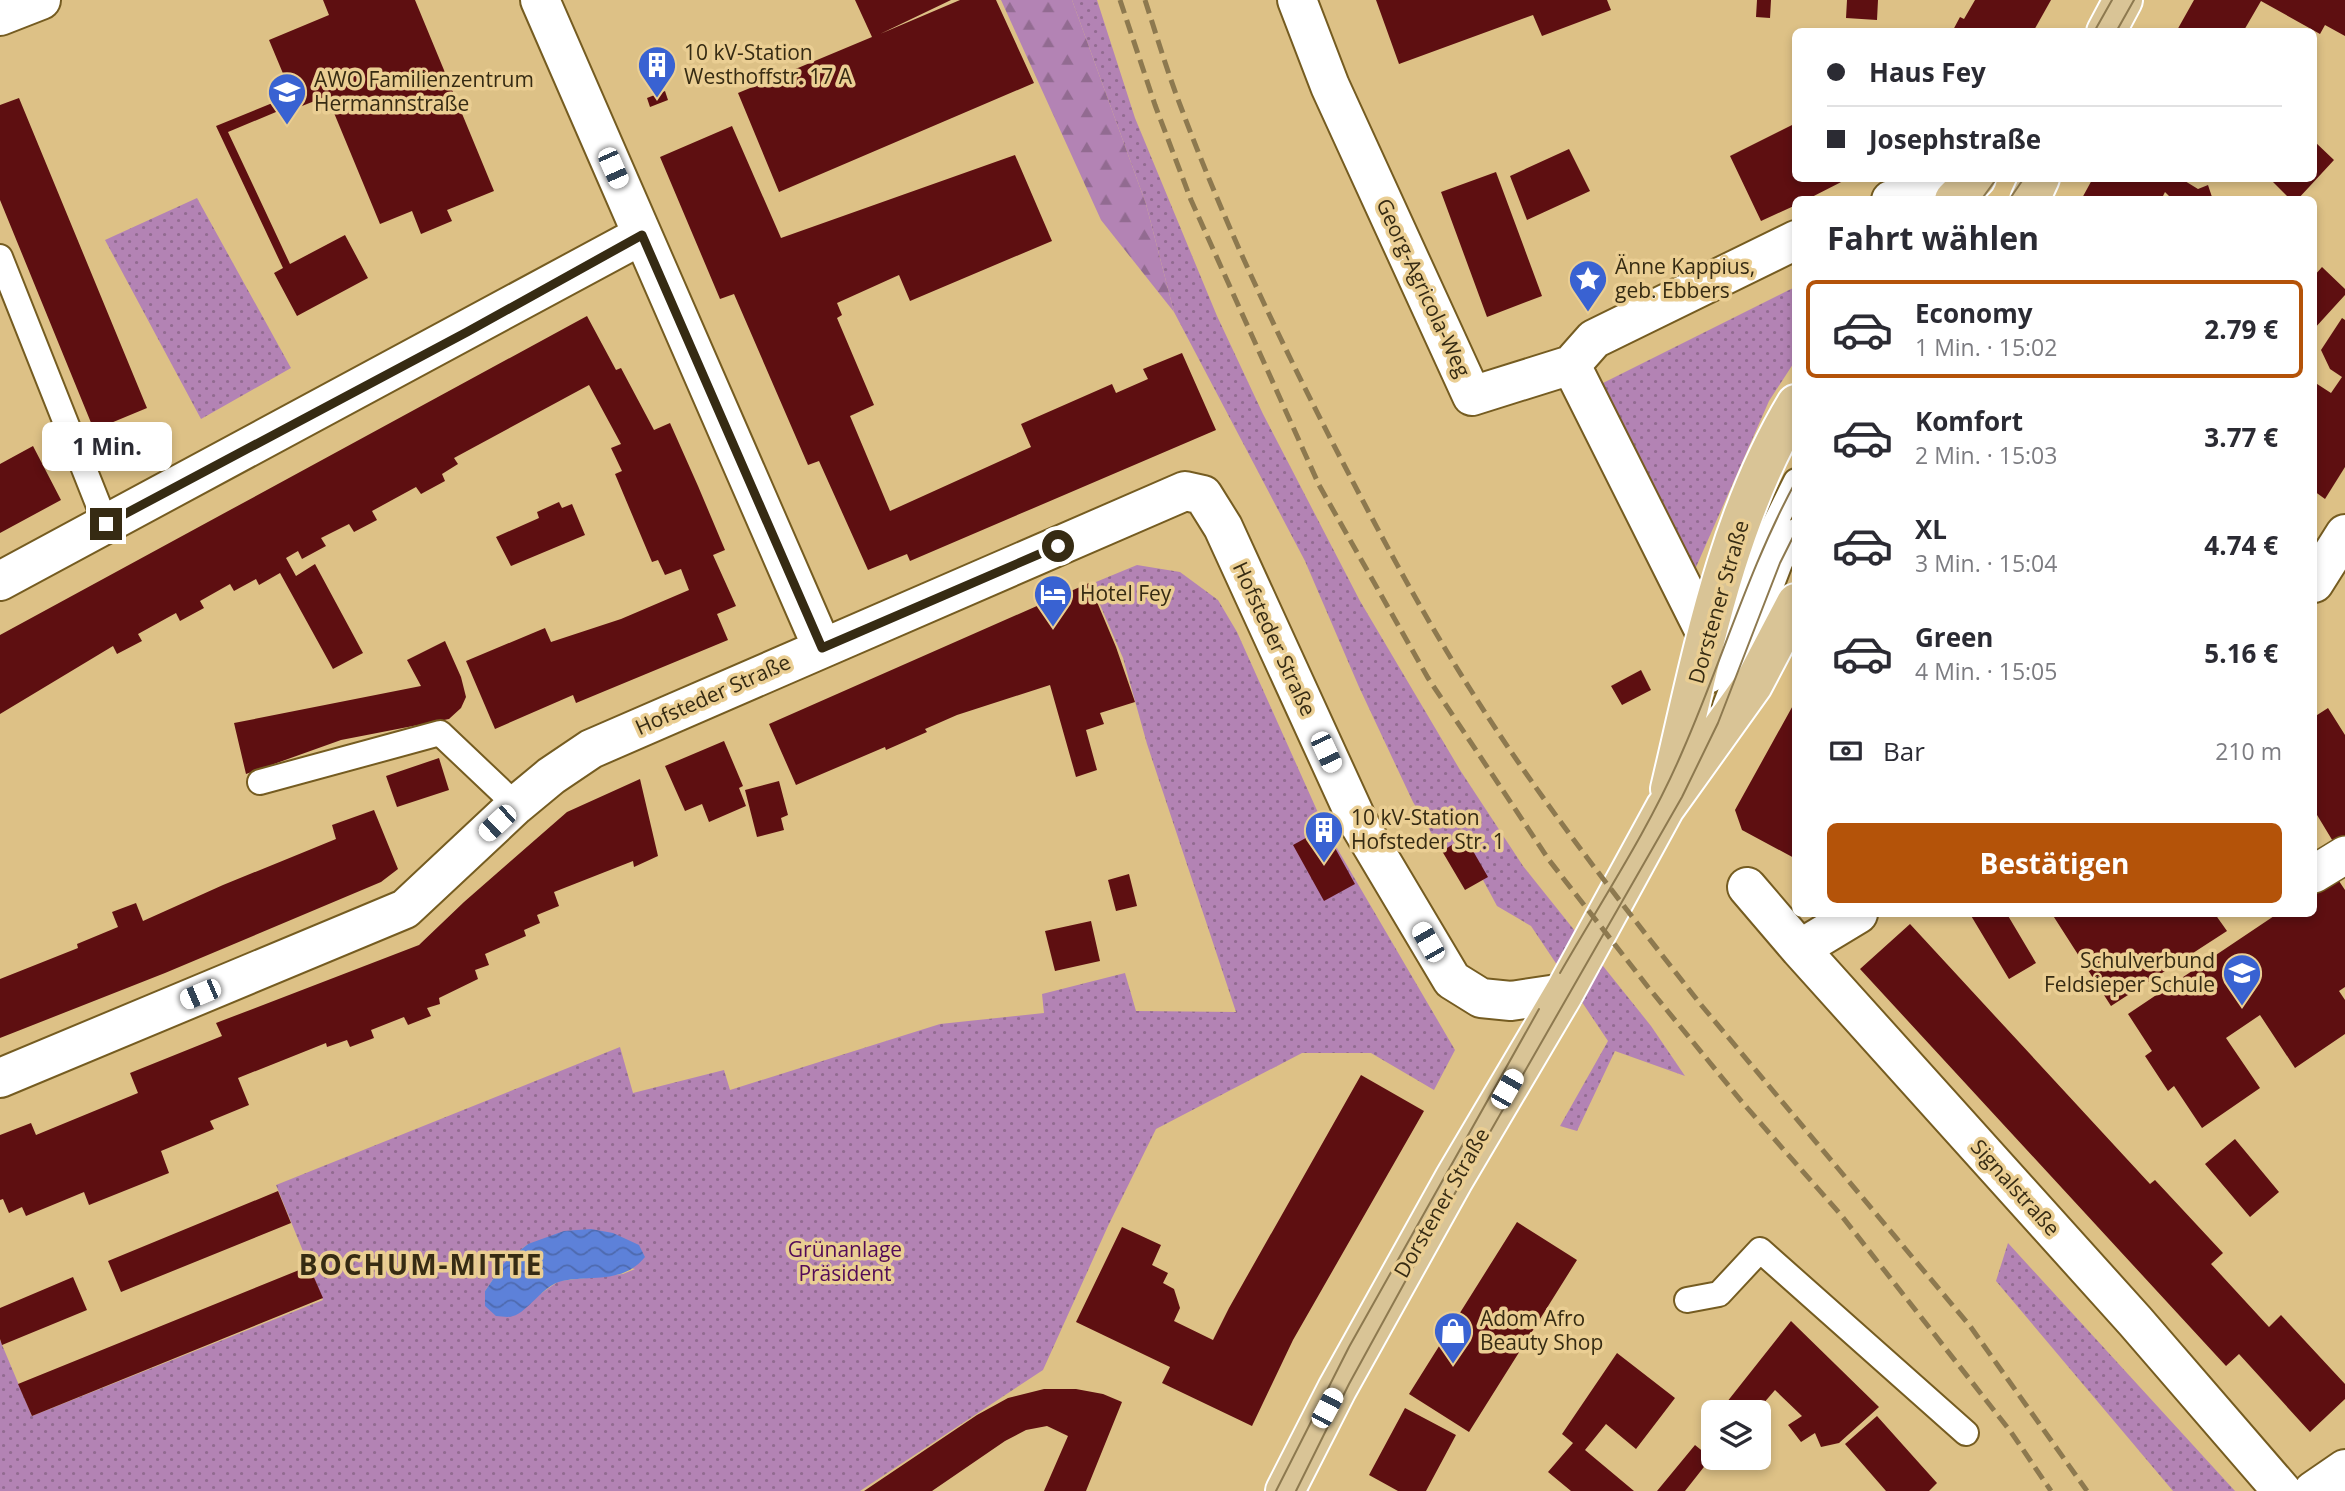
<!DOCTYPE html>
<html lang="de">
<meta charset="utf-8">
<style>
body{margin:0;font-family:"Open Sans",sans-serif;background:#f2f2f3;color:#2b2b33;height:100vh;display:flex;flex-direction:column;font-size:26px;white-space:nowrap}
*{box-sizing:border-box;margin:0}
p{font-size:23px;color:#7c7c81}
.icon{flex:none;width:38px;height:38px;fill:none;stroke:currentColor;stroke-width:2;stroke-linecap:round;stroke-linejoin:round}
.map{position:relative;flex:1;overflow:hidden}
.sheet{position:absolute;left:1792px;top:196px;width:525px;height:721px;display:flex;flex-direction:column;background:#fff;border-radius:10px;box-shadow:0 4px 10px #0003}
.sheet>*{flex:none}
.banner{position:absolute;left:1792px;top:28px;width:525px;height:154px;border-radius:10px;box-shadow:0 4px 10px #0003;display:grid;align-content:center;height:154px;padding:0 35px;background:#fff}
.buttons{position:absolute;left:1701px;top:1400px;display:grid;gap:14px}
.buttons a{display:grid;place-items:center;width:70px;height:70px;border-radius:10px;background:#fff;box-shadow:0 4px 10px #0003;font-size:35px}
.end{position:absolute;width:32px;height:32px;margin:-16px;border:9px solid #362b13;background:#fff;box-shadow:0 0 0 4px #fff}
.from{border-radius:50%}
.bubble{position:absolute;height:49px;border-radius:10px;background:#fff;box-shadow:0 4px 10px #0003;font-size:23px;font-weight:700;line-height:49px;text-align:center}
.car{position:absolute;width:21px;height:42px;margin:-21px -10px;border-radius:9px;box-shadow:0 0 5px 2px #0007;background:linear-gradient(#fff 24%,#345 0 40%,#fff 0 76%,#345 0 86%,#fff 0)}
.banner b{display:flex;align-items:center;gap:24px;height:66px;font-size:26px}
.banner b+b{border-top:2px solid #e1e1e2}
.banner i{width:18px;height:18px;background:#2b2b33}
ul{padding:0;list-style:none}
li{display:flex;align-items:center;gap:21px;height:98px;margin:0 14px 10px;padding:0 21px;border:4px solid transparent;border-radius:10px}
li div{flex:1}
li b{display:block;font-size:26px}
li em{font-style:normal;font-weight:700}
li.on{border-color:#b45309}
li>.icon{width:63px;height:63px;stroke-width:1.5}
h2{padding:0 35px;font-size:32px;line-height:84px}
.pay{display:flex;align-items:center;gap:18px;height:77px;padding:0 35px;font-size:26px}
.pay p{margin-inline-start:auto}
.cta{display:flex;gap:14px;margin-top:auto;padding:14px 35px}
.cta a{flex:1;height:80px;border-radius:10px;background:#b45309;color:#fff;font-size:28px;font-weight:700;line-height:80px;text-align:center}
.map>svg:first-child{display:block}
.grass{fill:url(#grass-dots);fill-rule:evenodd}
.forest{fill:url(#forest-firs)}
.water{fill:url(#water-waves)}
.building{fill:#5e0f11}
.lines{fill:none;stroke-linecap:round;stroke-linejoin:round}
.service-casing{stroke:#755c21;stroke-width:28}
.pedestrian-casing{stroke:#755c21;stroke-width:40}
.minor-casing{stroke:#755c21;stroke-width:42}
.primary-casing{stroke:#fff;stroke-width:42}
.service{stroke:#fff;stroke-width:24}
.pedestrian{stroke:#fff;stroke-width:37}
.minor{stroke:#fff;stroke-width:38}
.primary{stroke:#d9c496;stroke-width:38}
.tram{stroke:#8d794f;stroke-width:2}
.rail{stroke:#8d794f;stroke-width:5;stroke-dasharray:14 7;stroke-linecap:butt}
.route{stroke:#362b13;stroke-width:9}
.labels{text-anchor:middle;stroke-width:7;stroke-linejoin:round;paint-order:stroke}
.poi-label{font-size:21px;fill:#362b13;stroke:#eace93;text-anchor:start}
.street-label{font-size:21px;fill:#362b13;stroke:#eace93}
.park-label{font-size:21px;fill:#530b57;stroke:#eace93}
.district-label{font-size:28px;font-weight:bold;letter-spacing:2px;fill:#362b13;stroke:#eace93}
</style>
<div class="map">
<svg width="2345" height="1491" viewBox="0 0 2345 1491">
<defs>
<pattern id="grass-dots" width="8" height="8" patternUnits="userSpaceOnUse" patternTransform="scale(1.75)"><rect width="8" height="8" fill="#b383b4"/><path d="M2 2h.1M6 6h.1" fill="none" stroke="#926b91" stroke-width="1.8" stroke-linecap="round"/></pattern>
<pattern id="forest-firs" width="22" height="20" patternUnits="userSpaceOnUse" patternTransform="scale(1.75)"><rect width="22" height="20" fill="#b383b4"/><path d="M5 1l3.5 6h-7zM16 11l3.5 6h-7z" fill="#926b91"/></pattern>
<pattern id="water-waves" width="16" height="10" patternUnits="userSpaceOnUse" patternTransform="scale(1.75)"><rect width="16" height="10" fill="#5d81d9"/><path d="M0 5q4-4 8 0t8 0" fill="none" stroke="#4e6aaf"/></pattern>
</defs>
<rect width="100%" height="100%" fill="#ddc186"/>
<path class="grass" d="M1072,0H1097L1135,118L1217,316L1263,414L1360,601L1460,770L1523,866L1651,1026L1685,1076L1615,1051L1577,1131L1560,1126L1608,1041L1531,926L1497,906L1483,880L1487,876L1442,851L1413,802L1359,687L1305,561L1174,312L1146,204Z
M197,198L291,368L201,419L105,240Z
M1795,287V361L1769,401L1693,574L1599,385Z
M1137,565L1180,572L1218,600L1237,632L1324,826L1455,1050L1434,1090L1371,1053H1302L1156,1129L1108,1226L1043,1370L860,1491H0V1340L32,1416L323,1300L276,1185L620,1047L633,1093L724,1070L730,1090L940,1024L1044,1013L1042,994L1125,973L1136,1011L1236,1012L1147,744L1123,658L1091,584ZM528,1244L635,1269L623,1274L559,1281L533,1299L485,1291L504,1263Z
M2008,1243L2235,1491H2173L1996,1281Z"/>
<path class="forest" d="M1001,0H1072L1146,204L1174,312L1101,220Z"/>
<path class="water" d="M591,1229L613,1233L639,1245L645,1257C623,1284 592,1275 562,1281C543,1285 527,1313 513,1316C508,1318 501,1316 496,1316L485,1306V1291L504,1263L528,1244L564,1231Z"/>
<path class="building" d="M323,0H415L494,191L447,210L452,221L421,234L412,211L380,224L327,96L297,108L295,104L228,132L290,264L345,235L368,278L297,316L274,273L283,268L216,126L292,95L269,40L329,15Z
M855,0H951L880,34L960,0H996L1034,83L779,192L738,93L872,37Z
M1376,0H1607L1611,10L1542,36L1533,15L1399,64Z
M1757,0H1771L1770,18L1756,17Z
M1847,0H1878L1877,20L1846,18Z
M1975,0H2051L2033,32H1952L1960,17L1964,19Z
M2194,0H2345V36L2325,25L2320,34L2261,1L2243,32H2176Z
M665,91L668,100L650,107L647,98Z
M19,98L147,408L94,430L0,200V105Z
M1796,123V178H1849L1806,200H1796V205L1761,221L1730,156Z
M732,126L781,238L1015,155L1052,241L910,301L899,275L837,303L842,315L837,318L874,405L850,416L890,511L1031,447L1021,424L1112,384L1116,393L1148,379L1143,369L1182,353L1216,430L910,561L907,554L868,570L819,461L808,465L734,294L720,299L660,157Z
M2314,141L2334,160L2297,200H2291L2269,178H2314Z
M1569,149L1590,191L1527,220L1510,176Z
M1496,172L1542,296L1487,317L1441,192Z
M2093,178H2180L2198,189L2208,185L2213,200H2173L2165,192L2161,200H2081Z
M2322,267L2345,289V295L2314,329V276Z
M587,316L616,370L621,368L654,430L670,423L698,486L725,550L713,555L736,606L717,614L728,640L576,703L573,695L495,729L466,661L545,628L551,642L621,619L689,590L681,569L665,575L658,560L652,562L615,474L622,471L611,448L621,444L589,385L454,458L458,464L442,474L445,481L421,494L416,487L372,511L377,520L354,532L349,524L321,538L326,546L302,559L298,551L286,558L296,576L315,564L363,653L333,669L280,573L259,585L256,579L234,591L230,584L200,601L204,608L180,621L176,613L138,634L142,641L117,654L113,646L0,714V635Z
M2342,318L2345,320V467L2325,499L2314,491V382L2331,393L2342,377L2330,369L2321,350Z
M33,446L61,500L0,533V464Z
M559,502L562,508L572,504L585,535L511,566L496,537L539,518L537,512Z
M1089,583L1116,647L1135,702L1100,713L1104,724L1086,730L1097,770L1076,777L1050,685L957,715L925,729L927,732L886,750L885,747L796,785L769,724Z
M445,641L461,677L466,697L461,708L449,719L341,740L246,774L234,723L421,686L407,660Z
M1641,670L1651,690L1622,705L1611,686Z
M1796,700V859L1742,830L1735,810Z
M2328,708L2345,735V843L2337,848L2314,810V717Z
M724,741L743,786L739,788L746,806L709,822L702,804L685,811L665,766Z
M439,758L449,790L397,807L386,776Z
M640,779L658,856L634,867L633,861L554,892L559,906L537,915L540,923L524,930L526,936L485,954L489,965L475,970L478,979L439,998L440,1004L427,1008L431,1016L408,1025L404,1017L371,1030L374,1038L350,1047L347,1040L327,1047L326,1043L238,1078L249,1105L210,1121L214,1129L161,1151L169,1173L89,1205L84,1192L26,1216L22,1207L9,1213L3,1199L0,1200V1135L31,1123L36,1135L138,1093L130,1073L222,1036L216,1023L419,945L464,902L567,812Z
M779,781L788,815L781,818L784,830L757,837L745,790Z
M374,810L398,869L381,882L165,973L0,1038V979L78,948L77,944L118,927L112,912L136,903L143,921L223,885L336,839L332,825Z
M1324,828L1355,884L1324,901L1293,845Z
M1465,837L1488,877L1465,890L1442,851Z
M1129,874L1137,906L1116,911L1108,880Z
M2335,875L2345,890V987L2339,991L2345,1000V1034L2295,1068L2260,1015L2226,1038L2260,1088L2202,1128L2174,1086L2168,1091L2145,1056L2152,1051L2128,1014L2277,914H2314V889Z
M1970,914H2007L2036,963L2009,979Z
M2052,914H2215L2227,931L2111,1006Z
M1091,921L1100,961L1055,971L1045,931Z
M1910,924L2150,1184L2155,1180L2223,1253L2211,1264L2269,1327L2281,1315L2345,1384V1399L2310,1432L2239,1354L2226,1366L1860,969Z
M1361,1075L1424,1111L1293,1340L1252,1426L1162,1383L1170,1367L1076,1322L1122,1227L1161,1245L1152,1265L1168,1273L1163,1283L1174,1289L1180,1308L1174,1321L1213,1340L1229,1308Z
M2235,1139L2279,1192L2250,1217L2205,1164Z
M278,1191L291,1223L121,1292L108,1261Z
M1517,1222L1577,1260L1469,1432L1409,1394Z
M309,1266L323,1298L32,1416L18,1384Z
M73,1277L87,1310L2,1345L0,1339V1308Z
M1791,1321L1879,1407L1839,1443L1821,1447L1815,1433L1801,1442L1788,1425L1802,1416L1775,1390L1756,1412H1719Z
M1617,1353L1675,1398L1636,1449L1606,1424L1585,1450L1634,1491H1571L1548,1472L1573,1443L1562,1434Z
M1044,1389H1076L1103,1394L1122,1402L1086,1491H1044L1068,1436L1047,1426L1026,1430L1005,1441L932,1491H864L977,1415L1008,1398Z
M1405,1408L1456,1435L1426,1491H1398L1369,1475Z
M1877,1416L1937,1483L1929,1491H1886L1845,1444Z
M1713,1419V1435L1706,1428Z
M1695,1445L1711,1458L1685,1491H1657Z"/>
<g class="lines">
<g class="service-casing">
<path id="service" d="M0,257L106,524
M1711,680L1761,552L1796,481
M1725,706L1780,563L1796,531
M260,782L440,733L516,805
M1687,1300L1719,1294L1760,1250L1966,1433"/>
</g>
<g class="pedestrian-casing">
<path id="pedestrian" d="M2314,874L2345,855"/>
</g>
<g class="minor-casing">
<path id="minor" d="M540,0L822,647
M1297,0L1330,86L1472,396L1571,365
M0,16L41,0
M1891,200L1954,199
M1571,365L1707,636
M1571,365L1594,339L1796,240
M0,581L642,235
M2314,583L2345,534
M1747,887L1800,949L2135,1321L2282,1491
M1800,949L1858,914
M0,1078L405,909L516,805L551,776L591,749L1185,491L1203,495L1223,527L1358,822L1452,980L1481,998L1511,1001L1564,993
M2313,1491L2345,1469"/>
</g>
<g class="primary-casing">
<path id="primary" d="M2106,32L2123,0
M1954,200L1976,178
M2030,200L2040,178
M1670,789C1701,659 1726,520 1796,404
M1285,1491L1337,1389L1454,1179L1564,993L1665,808L1753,685L1796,603"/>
</g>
<use href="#service" class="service"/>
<use href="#pedestrian" class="pedestrian"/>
<use href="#minor" class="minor"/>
<use href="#primary" class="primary"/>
<path class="tram" d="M2094,32L2112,0
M2116,32L2134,0
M1981,200L1997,178
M2009,200L2024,178
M1560,973C1602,900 1650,828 1683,750C1722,661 1749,567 1796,481
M1276,1491L1349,1347L1539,1009
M1296,1491L1349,1384L1423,1249L1682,797L1718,723L1780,563L1796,531"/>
<path class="rail" d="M1120,0L1155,105L1191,200L1319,485L1428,678L1549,860L1648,987L1742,1102L1841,1215L2011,1432L2051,1491
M1145,0C1157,37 1168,74 1182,110C1227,230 1282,345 1341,459C1382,538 1424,617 1472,692C1541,802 1622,904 1702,1006L1970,1326L2087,1491"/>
</g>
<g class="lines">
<path class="route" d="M106,524L467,332L642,235L822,648L1058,546"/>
</g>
<defs>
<g id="building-pin" transform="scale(2.0125)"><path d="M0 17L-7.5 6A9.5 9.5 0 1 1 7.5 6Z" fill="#3962d2" stroke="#eace93"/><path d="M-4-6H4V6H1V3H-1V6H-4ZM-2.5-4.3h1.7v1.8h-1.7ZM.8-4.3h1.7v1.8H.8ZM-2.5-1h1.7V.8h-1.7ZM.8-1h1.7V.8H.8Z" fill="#fff"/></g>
<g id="school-pin" transform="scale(2.0125)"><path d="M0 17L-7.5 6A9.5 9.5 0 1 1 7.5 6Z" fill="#3962d2" stroke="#eace93"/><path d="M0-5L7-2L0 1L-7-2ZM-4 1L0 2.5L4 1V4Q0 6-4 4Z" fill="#fff"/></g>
<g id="sight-pin" transform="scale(2.0125)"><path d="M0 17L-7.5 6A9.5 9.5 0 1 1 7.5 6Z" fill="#3962d2" stroke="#eace93"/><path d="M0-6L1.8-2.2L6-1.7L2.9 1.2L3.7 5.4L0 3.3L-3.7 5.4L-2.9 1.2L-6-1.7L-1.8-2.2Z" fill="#fff"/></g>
<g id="hotel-pin" transform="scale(2.0125)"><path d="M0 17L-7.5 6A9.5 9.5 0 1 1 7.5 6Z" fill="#3962d2" stroke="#eace93"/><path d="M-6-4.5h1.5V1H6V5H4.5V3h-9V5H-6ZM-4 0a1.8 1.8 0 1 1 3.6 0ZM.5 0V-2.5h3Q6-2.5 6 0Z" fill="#fff"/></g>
<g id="shop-pin" transform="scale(2.0125)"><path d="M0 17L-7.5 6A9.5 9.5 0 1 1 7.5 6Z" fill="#3962d2" stroke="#eace93"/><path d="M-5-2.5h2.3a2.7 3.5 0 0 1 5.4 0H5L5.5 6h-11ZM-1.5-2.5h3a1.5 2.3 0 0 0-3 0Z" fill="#fff"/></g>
</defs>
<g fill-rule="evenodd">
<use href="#building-pin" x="657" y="65"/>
<use href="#school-pin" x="287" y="92"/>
<use href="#sight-pin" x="1588" y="279"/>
<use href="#hotel-pin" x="1053" y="594"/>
<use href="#building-pin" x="1324" y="830"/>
<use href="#school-pin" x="2242" y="973"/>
<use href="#shop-pin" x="1453" y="1331"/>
</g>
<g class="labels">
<g class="poi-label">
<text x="684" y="60">10 kV-Station<tspan x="684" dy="24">Westhoffstr. 17 A</tspan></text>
<text x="314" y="87">AWO Familienzentrum<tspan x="314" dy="24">Hermannstraße</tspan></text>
<text x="1615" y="274">Änne Kappius,<tspan x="1615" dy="24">geb. Ebbers</tspan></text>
<text x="1080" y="601">Hotel Fey</text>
<text x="1351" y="825">10 kV-Station<tspan x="1351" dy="24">Hofsteder Str. 1</tspan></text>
<text x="2215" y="968" text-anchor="end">Schulverbund<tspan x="2215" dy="24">Feldsieper Schule</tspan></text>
<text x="1480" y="1326">Adom Afro<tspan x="1480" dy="24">Beauty Shop</tspan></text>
</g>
<g class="street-label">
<text transform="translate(1423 288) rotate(65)" y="7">Georg-Agricola-Weg</text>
<text transform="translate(1719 602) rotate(-74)" y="7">Dorstener Straße</text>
<text transform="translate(1274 639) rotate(65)" y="7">Hofsteder Straße</text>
<text transform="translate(713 695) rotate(-24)" y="7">Hofsteder Straße</text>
<text transform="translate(2015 1188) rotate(48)" y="7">Signalstraße</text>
<text transform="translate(1442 1203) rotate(-60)" y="7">Dorstener Straße</text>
</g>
<g class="park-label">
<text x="845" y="1257">Grünanlage<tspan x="845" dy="24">Präsident</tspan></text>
</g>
<g class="district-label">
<text x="421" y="1275">BOCHUM-MITTE</text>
</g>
</g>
</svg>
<div class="buttons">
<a><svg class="icon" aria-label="layers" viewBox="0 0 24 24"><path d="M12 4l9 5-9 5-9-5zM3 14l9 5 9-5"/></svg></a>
</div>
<i class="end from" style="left:1058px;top:546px"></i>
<i class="end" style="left:106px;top:524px"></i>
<div class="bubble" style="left:42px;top:422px;width:130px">1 Min.</div>
<i class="car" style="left:613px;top:168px;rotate:156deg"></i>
<i class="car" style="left:1326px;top:752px;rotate:155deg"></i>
<i class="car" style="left:497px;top:823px;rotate:227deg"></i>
<i class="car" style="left:1428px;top:942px;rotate:330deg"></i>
<i class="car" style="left:200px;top:994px;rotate:247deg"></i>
<i class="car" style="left:1507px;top:1089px;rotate:30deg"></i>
<i class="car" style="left:1327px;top:1408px;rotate:28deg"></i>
<div class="banner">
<b><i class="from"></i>Haus Fey</b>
<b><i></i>Josephstraße</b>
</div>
<section class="sheet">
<h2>Fahrt wählen</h2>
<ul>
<li class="on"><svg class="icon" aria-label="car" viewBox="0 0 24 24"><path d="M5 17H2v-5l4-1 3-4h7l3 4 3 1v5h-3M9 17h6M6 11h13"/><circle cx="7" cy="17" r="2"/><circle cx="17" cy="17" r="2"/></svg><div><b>Economy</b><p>1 Min. · 15:02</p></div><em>2.79 €</em></li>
<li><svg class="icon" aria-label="car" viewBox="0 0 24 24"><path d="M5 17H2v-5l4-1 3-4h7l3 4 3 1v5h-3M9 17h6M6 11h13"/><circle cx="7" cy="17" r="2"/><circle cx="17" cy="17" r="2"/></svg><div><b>Komfort</b><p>2 Min. · 15:03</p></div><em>3.77 €</em></li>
<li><svg class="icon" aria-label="car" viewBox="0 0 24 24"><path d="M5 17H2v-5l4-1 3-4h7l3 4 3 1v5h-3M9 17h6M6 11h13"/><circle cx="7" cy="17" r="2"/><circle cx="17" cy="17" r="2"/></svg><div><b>XL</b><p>3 Min. · 15:04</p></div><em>4.74 €</em></li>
<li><svg class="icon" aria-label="car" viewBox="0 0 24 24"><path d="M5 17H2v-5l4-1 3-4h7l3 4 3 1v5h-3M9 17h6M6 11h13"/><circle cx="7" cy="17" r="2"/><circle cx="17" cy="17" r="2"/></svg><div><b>Green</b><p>4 Min. · 15:05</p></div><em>5.16 €</em></li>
</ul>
<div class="pay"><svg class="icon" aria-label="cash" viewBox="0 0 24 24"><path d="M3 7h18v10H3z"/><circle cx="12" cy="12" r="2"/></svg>Bar<p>210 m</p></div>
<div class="cta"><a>Bestätigen</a></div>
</section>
</div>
